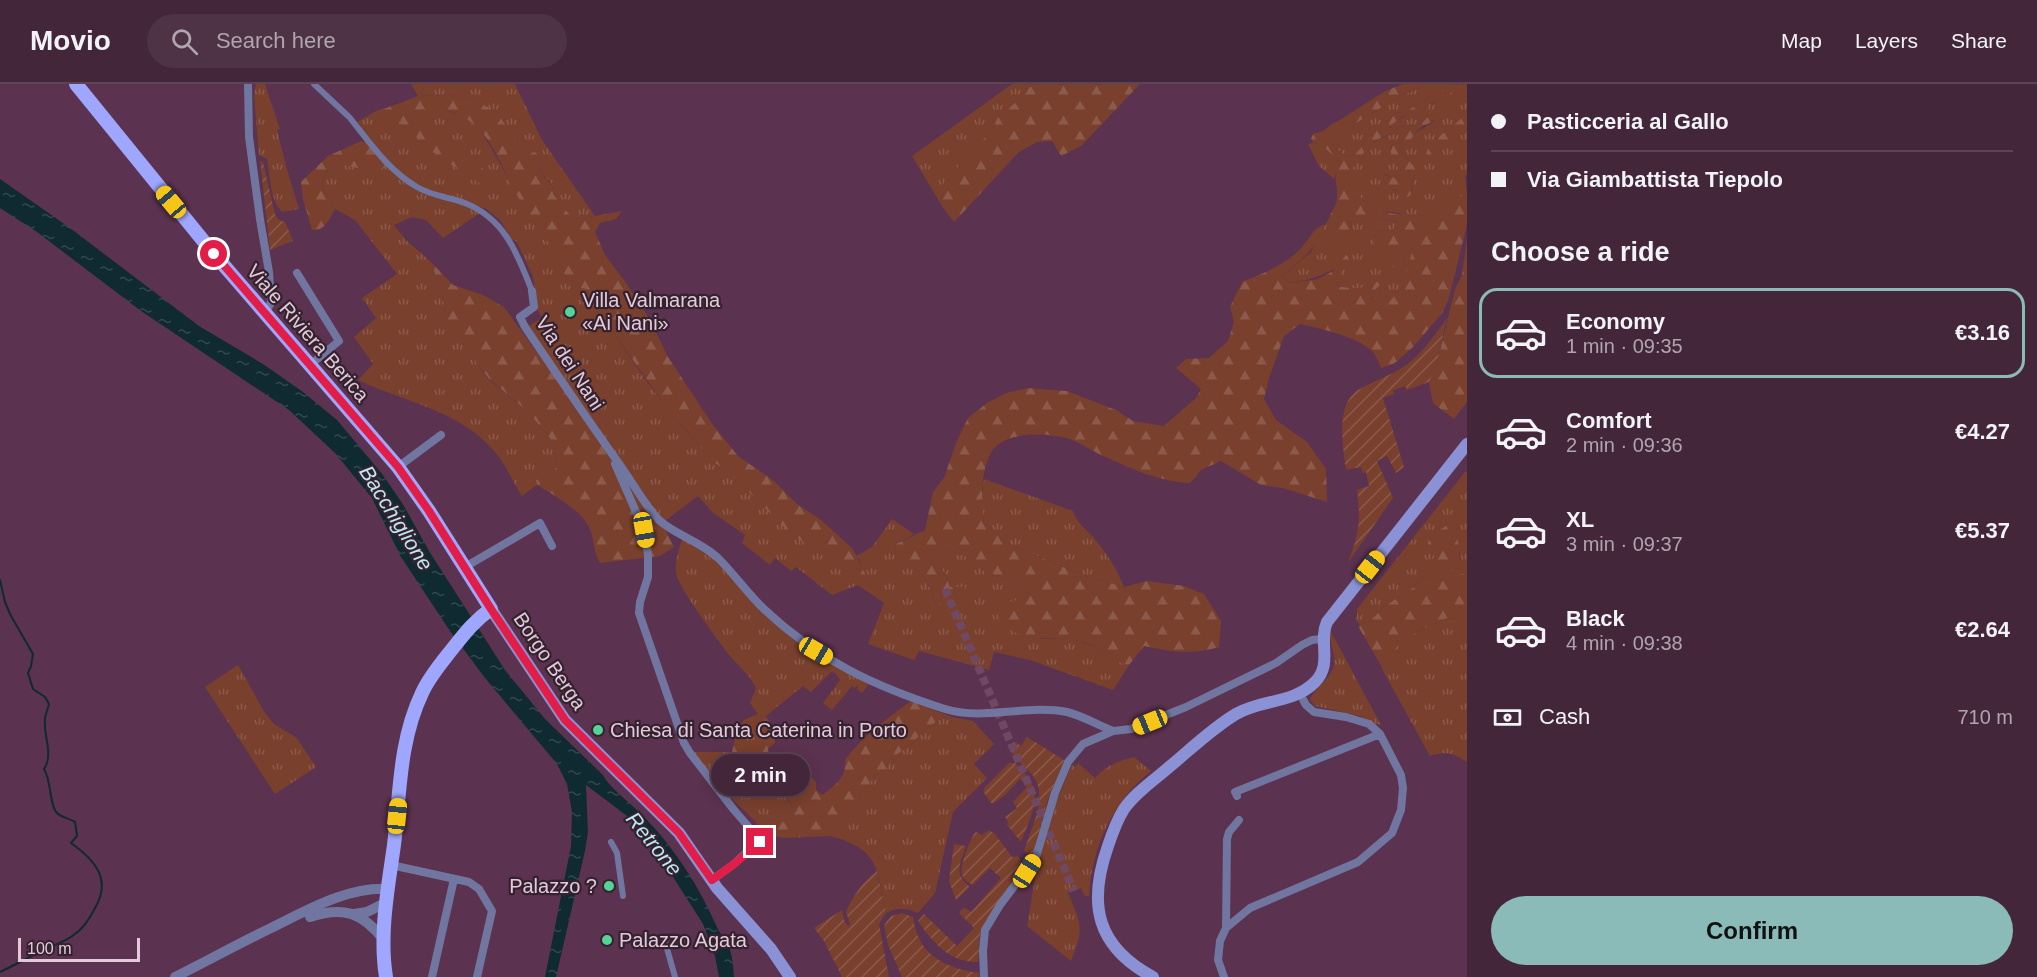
<!DOCTYPE html>
<meta charset="utf-8">
<style>
body{margin:0;font-family:Arial,sans-serif;background:#4e3246;color:#f1f3f6;height:100vh;display:flex;flex-direction:column;font-size:22px;white-space:nowrap}
*{box-sizing:border-box;margin:0}
p{font-size:20px;color:#afa5af}
.icon{flex:none;width:33px;height:33px;fill:none;stroke:currentColor;stroke-width:2;stroke-linecap:round;stroke-linejoin:round}
.map{position:relative;flex:1;overflow:hidden}
.drawer{display:flex;flex-direction:column;background:#44263b;width:570px}
.drawer>*{flex:none}
.top-card{display:grid;align-content:center;height:132px;padding:0 24px;background:#44263b}
.scale{position:absolute;left:18px;bottom:15px;width:122px;box-sizing:border-box;padding-left:6px;border:3px solid #e3cada;border-top:0;font-size:16px;line-height:21px;white-space:nowrap;color:#e3cada;-webkit-text-stroke:4px #35222f;paint-order:stroke}
.end{position:absolute;width:27px;height:27px;margin:-14px;border:8px solid #e11d48;background:#fff;box-shadow:0 0 0 3px #fff}
.from{border-radius:50%}
.bubble{position:absolute;height:42px;border-radius:21px;background:#44263b;box-shadow:0 3px 15px #0003,0 0 0 2px #5c4355;font-size:20px;font-weight:700;line-height:42px;text-align:center}
.car{position:absolute;width:18px;height:36px;margin:-18px -9px;border-radius:8px;box-shadow:0 0 4px 2px #0007;background:linear-gradient(#f5c518 24%,#345 0 40%,#f5c518 0 76%,#345 0 86%,#f5c518 0)}
.top-card b{display:flex;align-items:center;gap:21px;height:57px;font-size:22px}
.top-card b+b{border-top:2px solid #5c4355}
.top-card i{width:15px;height:15px;background:#f1f3f6}
ul{padding:0;list-style:none}
li{display:flex;align-items:center;gap:18px;height:90px;margin:0 12px 9px;padding:0 12px;border:3px solid transparent;border-radius:18px}
li div{flex:1}
li b{display:block;font-size:22px}
li em{font-style:normal;font-weight:700}
li.current{border-color:#8bbbb9}
li>.icon{width:54px;height:54px;stroke-width:1.5}
h2{padding:0 24px;font-size:27px;line-height:72px}
.pay{display:flex;align-items:center;gap:15px;height:66px;padding:0 24px;font-size:22px}
.pay p{margin-inline-start:auto}
.primary-button{display:flex;gap:12px;margin-top:auto;padding:12px 24px}
.primary-button a{flex:1;height:69px;border-radius:36px;background:#8bbbb9;color:#111;font-size:24px;font-weight:700;line-height:69px;text-align:center}
header{display:flex;align-items:center;gap:36px;box-sizing:border-box;height:84px;padding:0 30px;background:#44263b;border-bottom:2px solid #5c4355}
header strong{font-size:28px}
nav{display:flex;gap:33px;margin-inline-start:auto;font-size:21px}
.search{width:420px;height:54px;background:#4e3246;display:flex;align-items:center;gap:15px;box-sizing:border-box;padding:0 21px;border-radius:33px;color:#afa5af;font-size:22px}
main{display:flex;flex:1;min-height:0}
.map>svg:first-child{display:block}
.grass{fill:url(#grass-tufts)}
.forest{fill:url(#forest-firs)}
.garden{fill:url(#garden-furrows)}
.water{fill:url(#water-ripples)}
.lines{fill:none;stroke-linecap:round;stroke-linejoin:round}
.stream{stroke:#0f2a31;stroke-width:2}
.minor-tunnel{stroke:#6f4964;stroke-width:8;stroke-dasharray:8 4;stroke-linecap:butt}
.pedestrian{stroke:#7176a1;stroke-width:6}
.minor{stroke:#7176a1;stroke-width:8}
.tertiary{stroke:#7176a1;stroke-width:10}
.secondary{stroke:#8b91d5;stroke-width:12}
.primary{stroke:#9ea6fd;stroke-width:14}
.route{stroke:#e11d48;stroke-width:8}
.poi-dot{fill:#53d396;stroke:#35222f;stroke-width:2}
.labels{text-anchor:middle;stroke-width:4.5;stroke-linejoin:round;paint-order:stroke}
.poi-label{font-size:20px;fill:#e3cada;stroke:#35222f;text-anchor:start}
.street-label{font-size:20px;fill:#e3cada;stroke:#35222f}
.water-label{font-size:21px;font-style:italic;fill:#bee8f5;stroke:#35222f}
</style>
<header>
<strong>Movio</strong>
<div class="search"><svg class="icon" aria-label="search" viewBox="0 0 24 24"><circle cx="10" cy="10" r="6"/><path d="M15 15l6 6"/></svg>Search here</div>
<nav><a>Map</a><a>Layers</a><a>Share</a></nav>
</header>
<main>
<div class="map">
<svg width="1467" height="893" viewBox="0 0 1467 893">
<defs>
<pattern id="grass-tufts" width="24" height="20" patternUnits="userSpaceOnUse" patternTransform="scale(1.5)"><rect width="24" height="20" fill="#79402d"/><path d="M3 7l-1-3M5 7V3M7 7l1-3M15 17l-1-3M17 17v-4M19 17l1-3" fill="none" stroke="#8c5a4b"/></pattern>
<pattern id="forest-firs" width="22" height="20" patternUnits="userSpaceOnUse" patternTransform="scale(1.5)"><rect width="22" height="20" fill="#79402d"/><path d="M5 1l3.5 6h-7zM16 11l3.5 6h-7z" fill="#8c5a4b"/></pattern>
<pattern id="garden-furrows" width="10" height="10" patternUnits="userSpaceOnUse" patternTransform="scale(1.5)"><rect width="10" height="10" fill="#79402d"/><path d="M-1 1l2-2M0 10L10 0M9 11l2-2" fill="none" stroke="#8c5a4b"/></pattern>
<pattern id="water-ripples" width="26" height="14" patternUnits="userSpaceOnUse" patternTransform="scale(1.5)"><rect width="26" height="14" fill="#0f2a31"/><path d="M2 4q2-2 4 0t4 0M15 11q2-2 4 0t4 0" fill="none" stroke="#32484e"/></pattern>
</defs>
<rect width="100%" height="100%" fill="#5b324f"/>
<path class="grass" d="M256,0H265L280,45L277,46L288,89L299,125L282,128C270,116 270,91 267,75L259,71L254,11Z
M411,0H515L542,56L595,132L578,135L569,130L553,110L552,100L540,88L537,70L535,68L525,70L496,27L469,14L447,11L418,12Z
M1012,0H1040L1027,4L1015,19L998,33L992,46L941,110L942,122L912,72Z
M1430,0H1452L1440,9L1434,10L1407,27L1398,29L1385,38L1370,44L1367,47L1361,64L1353,72L1348,73L1336,66L1332,61L1347,42L1356,39L1400,12Z
M1462,0H1467V90L1465,93L1467,108L1459,115C1443,115 1443,130 1435,133C1430,134 1426,132 1422,131C1417,130 1413,132 1408,132C1405,132 1402,130 1399,129C1393,128 1387,129 1381,127C1366,121 1349,107 1351,90C1352,71 1383,47 1401,50L1397,59L1392,61L1390,64L1401,85L1400,90L1395,94L1384,90V99C1392,107 1401,109 1412,108L1415,83L1399,65C1405,51 1423,46 1434,37L1437,30L1417,41L1386,44C1399,35 1409,28 1425,26L1429,20L1434,19Z
M404,18L420,25L429,23L443,25L465,33L480,45L529,130L550,159L563,183L568,201L585,204C617,254 649,305 688,349C701,363 712,377 728,387L806,460L861,479L857,472L872,463L892,435L914,450L896,460L895,475C924,489 924,487 935,518L965,503H950L944,488L933,477L945,466L972,474L985,488L1022,498L1030,505L1029,512L1017,516L1040,555H1072L1094,562L1110,575L1129,581L1113,606L1030,576L994,568L989,586L919,567L914,576L868,560L884,519L858,501L832,511L796,483L791,487L775,474L770,481L742,459L745,451L713,429L698,412L665,437L652,424L528,242L542,234L536,223L537,221L533,193L517,158L512,155L500,136L486,125L429,108L403,90L390,80L357,38L376,27Z
M1313,59L1324,63L1340,78L1334,95L1319,82L1308,60Z
M337,80L389,82L417,103L483,127L443,154L426,136L412,133L394,141L406,156L430,177L443,210L445,232L488,295L528,328L550,354L555,369L557,382L550,393L537,396V401L522,412C513,398 506,381 495,368C460,326 404,318 358,296L373,280L354,253L376,234L362,214L397,190L355,136L335,125L322,105L324,90Z
M1359,133L1368,138L1381,134L1398,138L1393,146L1376,148L1375,160L1401,181L1408,168L1414,163L1403,203L1390,218L1373,215L1372,209L1380,201L1353,205L1338,202L1335,196L1352,174C1328,190 1318,194 1290,199L1282,192L1311,168L1329,134V145L1352,150L1351,134Z
M1465,388H1467V489L1456,491L1450,485L1461,475L1455,447L1446,443C1436,448 1431,450 1427,461L1435,472L1440,488L1429,494L1424,493L1420,495L1414,503L1385,522L1370,537L1360,541L1355,534L1357,533V525Z
M984,395L1073,427C1077,439 1085,444 1093,453C1106,468 1117,485 1124,503L1083,491L1009,460L984,439L981,416Z
M683,452L717,475L748,514L869,600L862,609L857,605L858,600L855,604L852,602L832,626L823,619L840,596L835,589L831,588L811,608L803,602L766,632L770,639L758,630L750,619L756,604C750,591 739,583 730,572C719,558 678,503 676,489C675,476 679,465 683,452Z
M1447,534L1467,536V678C1454,669 1445,667 1430,672L1382,585C1384,581 1385,576 1387,572C1400,553 1427,543 1447,534Z
M1330,548L1336,557L1381,641L1375,640L1360,632L1315,622L1310,616C1314,603 1330,597 1334,581C1336,570 1329,559 1330,548Z
M238,581L265,629L274,640L297,654L316,683L275,710L205,603Z
M952,633L973,637L994,660L974,680L987,694L953,728L935,809L918,829C906,824 899,823 886,829C877,785 880,765 830,752L842,732L856,718L873,694L886,684L896,671L909,662L927,644L939,636Z
M692,668H732C747,696 781,693 794,728L791,735L780,739L757,730L755,737L723,706Z
M1134,673L1151,687C1112,718 1092,763 1089,812H1085L1081,804L1068,809C1082,842 1084,844 1071,877L1027,842L1038,776L1054,724L1072,680L1075,683L1078,679L1095,694C1107,681 1118,677 1134,673Z"/>
<path class="forest" d="M1040,0H1140L1081,62L1061,72L1052,57L1037,58L1019,68L954,138L942,122L941,110L944,98L992,46L998,33L1015,19L1027,4Z
M1404,0H1430L1400,12L1356,39L1347,42L1332,61L1348,73L1353,72L1361,64L1367,47L1370,44L1385,38L1398,29L1407,27L1434,10L1440,9L1452,0H1462C1454,8 1440,17 1429,20L1427,25L1402,33L1387,44L1417,41L1422,39L1429,32L1438,30C1431,42 1427,38 1418,46C1411,52 1413,58 1403,58L1399,65L1412,80L1421,85L1420,90L1415,93L1410,112L1405,113L1401,108L1389,104L1377,94L1381,90L1395,94L1400,90L1401,85C1392,80 1389,71 1392,61L1397,59L1401,50C1387,48 1373,57 1365,67C1360,74 1355,78 1352,86C1346,104 1366,122 1382,127C1393,131 1407,130 1418,131C1424,131 1430,135 1436,132C1441,130 1442,122 1447,118C1455,113 1458,116 1467,108V141L1449,214L1443,228L1413,263L1395,279L1381,284C1379,279 1376,271 1372,267C1355,252 1322,245 1300,240L1284,252L1269,294L1264,315L1276,336L1307,358L1326,385L1327,418L1283,404L1261,401L1221,377L1201,386L1190,399C1160,398 1130,384 1103,372C1092,367 1081,359 1070,355C1049,349 1006,346 992,367C980,386 981,419 984,439L1009,460L1083,491L1124,503L1147,497L1184,502L1204,510L1221,537L1219,563C1193,571 1170,568 1144,562L1129,581C1122,579 1113,577 1107,573C1102,569 1098,564 1092,561C1057,545 1013,571 994,523L1029,512L1030,505L1022,498L985,488L972,474L945,466L933,477L944,488L950,503H966L961,513L949,525L935,517C924,487 924,489 895,475L896,460L925,446L933,408L944,394L956,359L968,334L987,319L1006,309L1028,304L1067,307L1116,326L1133,337L1164,342L1197,313L1201,305L1176,284L1186,275L1209,274L1228,257L1234,238L1230,223L1242,198C1264,189 1286,181 1302,163C1311,153 1312,145 1325,140C1319,164 1300,176 1282,192L1290,199L1318,195L1333,187L1346,171L1353,174L1335,196L1338,202C1355,206 1366,205 1382,195L1380,201L1372,209L1373,215L1390,217L1403,203L1413,164L1408,168L1401,181L1394,183L1385,179V170L1375,160L1376,148L1393,146L1398,138L1381,134L1368,138L1359,134H1351L1352,150L1346,164L1338,166C1332,157 1326,146 1329,134C1331,128 1336,122 1337,116C1338,98 1332,96 1340,78L1324,63L1313,59L1311,54L1314,49C1324,49 1327,43 1334,39C1358,27 1378,7 1404,0Z
M447,11L469,14L496,27L525,70L535,68L537,70L540,88L552,101L553,110L569,130L578,135L622,127L616,135L600,139L595,148L605,171L624,196L650,236L668,273L713,341L738,372L774,397L797,420L821,436L853,465L867,494L858,501L822,466L806,460L789,448L728,387L715,379L668,326L609,242L586,205L568,201C559,165 536,145 518,113C508,95 493,59 479,45C465,30 440,20 420,26L421,31L449,58L452,66C477,76 491,88 501,113L434,69L385,25L418,12Z
M1467,28V45C1455,54 1444,62 1433,73L1428,72L1426,70C1432,53 1456,43 1467,28Z
M361,57L371,60L389,82L374,87L337,80L324,90L322,105L335,125C329,135 326,147 312,146L303,115L301,98L328,72Z
M1467,155V318L1454,335L1433,319L1429,298L1436,283L1455,205L1462,191Z
M430,177L453,201L483,211L504,223L665,445L674,463L660,472L600,479C592,465 595,455 589,443C583,428 551,409 537,401L536,396L550,393L557,382L555,369L550,354L528,328L489,295L462,259L445,232L443,210Z
M1446,442L1455,447L1459,461L1460,477L1450,485L1456,491L1467,489V536L1447,534L1418,547L1395,564L1386,574L1383,585L1358,542L1370,537L1385,522L1414,503L1420,495L1424,493L1429,494L1440,488L1434,485L1430,478L1435,472L1428,468C1425,452 1435,449 1446,442Z
M911,617L952,633L939,636L927,644L909,662L896,671L886,684L873,694L856,718L842,732L830,752L783,754L762,748L755,737L757,730L780,739L791,735L794,728L790,718L780,705L738,679L732,668L737,646L744,636L758,630C769,638 776,644 775,659L768,665L769,671L798,678L816,698V706L822,711C835,702 847,692 845,676C863,651 887,635 911,617Z"/>
<path class="garden" d="M260,77L263,78L275,130L279,136L285,138L293,157L270,166Z
M1447,234L1436,283L1429,298L1407,306L1405,302L1393,306L1394,310L1383,314L1404,383L1396,389L1387,372L1377,377L1393,414L1347,480C1359,453 1361,435 1357,406L1369,402L1366,388L1363,389L1361,383L1346,386C1343,363 1335,321 1358,306C1371,298 1387,293 1400,285C1419,274 1434,252 1447,234Z
M1027,653L1064,676L1047,718L1033,771L1030,772L1024,767C1031,743 1050,711 1031,689C1023,681 1012,674 1010,663L1014,657L1021,662Z
M1009,679H1015C1021,686 1030,693 1033,702C1040,718 1026,743 1021,758L1007,741L1008,738L1005,733L1017,724L1013,718L1026,704V700L1020,695L1004,712L992,720L984,709V704Z
M989,746L995,750L1012,773L1018,772L1021,778L1018,782L1023,785L985,838L980,850L978,878C950,879 932,858 918,837L924,830L957,862L974,844L959,829L964,823L971,828L1001,794L990,784L973,801C969,799 964,796 962,791C959,784 970,753 976,748L982,751Z
M954,760L966,762C960,781 953,788 970,803L956,816L949,797Z
M877,787L886,829L879,840L889,893H842L824,857L814,844L842,826L844,836L848,842L850,840L846,828C853,811 863,798 877,787Z
M902,829L913,833C914,839 915,846 918,852C927,876 956,886 979,889V893H902L888,861L884,841L891,832Z"/>
<path class="water" d="M0,95L70,144L199,242L263,280L303,308L337,336L383,391L404,422L429,467L505,586L545,635L603,691C610,705 636,723 648,737C677,768 699,803 716,841C719,849 725,854 728,861C733,872 733,882 734,893H719L715,872L703,840L668,785L631,735L586,701L588,748L585,767L556,893H545L571,762L572,728L567,700L557,680L485,594L450,547L401,473L372,414L335,369L289,326L141,227L37,148L0,124Z"/>
<g class="lines">
<path class="stream" d="M0,496L5,518L11,532L33,570L31,582L28,589L33,605L45,613L49,620C48,624 46,629 45,634C43,652 54,670 44,685C52,698 49,721 57,729C62,734 69,734 75,738L77,752L71,759C95,776 112,795 95,824C90,834 84,844 75,850C68,856 59,859 50,863C33,871 17,880 0,888"/>
<path class="minor-tunnel" d="M945,505L1074,807"/>
<path class="pedestrian" d="M314,0L348,32
M350,34C370,59 389,87 417,103C432,112 449,113 465,119C505,135 517,169 532,207
M611,758L617,769L623,812
M666,861L675,893"/>
<path class="minor" d="M248,0L249,53L260,135L269,188L271,219L265,228
M297,189L339,257L310,281
M532,207L534,223L520,233L525,243C556,289 587,335 620,381C633,399 643,419 659,436C675,451 702,458 719,475C735,491 748,510 765,526C818,576 876,603 945,625C984,637 1027,620 1067,628C1083,632 1098,641 1113,647
M615,380L644,446L648,471V493L640,518L639,529L684,659L690,669L734,726L760,756L734,780L712,796
M398,383L441,351
M465,483L540,439L552,462
M1237,712L1235,708L1380,650
M391,781L469,798L479,805L492,827L477,893
M1226,844L1227,755L1229,748L1239,736
M432,893L454,795
M984,893L983,867L985,846L1000,821L1036,773L1055,709L1068,678L1083,660L1113,647L1131,645L1186,623L1276,579L1302,561L1312,556L1323,555
M1224,893L1218,876L1220,857L1226,844L1250,824L1358,778L1392,749L1401,726L1403,704L1401,691L1380,650L1369,640L1346,633L1314,628L1306,621L1300,610"/>
<path class="tertiary" d="M354,830L367,828L387,818
M310,833C343,822 362,828 384,856
M175,893C207,877 238,860 271,844C306,827 348,802 389,805"/>
<path class="secondary" d="M491,525L565,636L679,749L717,804L771,865L790,893
M1153,893C1097,863 1087,821 1108,762C1112,750 1117,736 1124,725C1135,709 1153,697 1168,684C1190,666 1211,645 1236,630C1262,615 1293,620 1315,598C1333,580 1318,558 1327,538L1467,360"/>
<path class="primary" d="M76,0L214,170L398,383L429,427L491,525C475,536 465,549 453,564C442,578 429,593 422,609C399,657 400,710 394,761C388,804 379,850 386,893"/>
</g>
<g class="lines">
<path class="route" d="M214,170L398,383L429,427L491,525L565,636L679,749L712,796L734,780L760,758"/>
</g>
<g class="poi-dot">
<circle cx="570" cy="228" r="6"/>
<circle cx="598" cy="646" r="6"/>
<circle cx="609" cy="802" r="6"/>
<circle cx="607" cy="856" r="6"/>
</g>
<g class="labels">
<g class="poi-label">
<text x="582" y="223">Villa Valmarana<tspan x="582" dy="23">«Ai Nani»</tspan></text>
<text x="610" y="653">Chiesa di Santa Caterina in Porto</text>
<text x="597" y="809" text-anchor="end">Palazzo ?</text>
<text x="619" y="863">Palazzo Agata</text>
</g>
<g class="street-label">
<text transform="translate(308 249) rotate(49)" y="7">Viale Riviera Berica</text>
<text transform="translate(570 279) rotate(57)" y="7">Via dei Nani</text>
<text transform="translate(550 577) rotate(56)" y="7">Borgo Berga</text>
</g>
<g class="water-label">
<text transform="translate(396 434) rotate(58)" y="7">Bacchiglione</text>
<text transform="translate(654 760) rotate(51)" y="7">Retrone</text>
</g>
</g>
</svg>
<div class="scale">100 m</div>
<i class="end from" style="left:214px;top:170px"></i>
<i class="end" style="left:760px;top:758px"></i>
<div class="bubble" style="left:711px;top:670px;width:99px">2 min</div>
<i class="car" style="left:171px;top:118px;rotate:320deg"></i>
<i class="car" style="left:644px;top:446px;rotate:170deg"></i>
<i class="car" style="left:1370px;top:483px;rotate:38deg"></i>
<i class="car" style="left:816px;top:567px;rotate:120deg"></i>
<i class="car" style="left:1150px;top:638px;rotate:248deg"></i>
<i class="car" style="left:397px;top:732px;rotate:6deg"></i>
<i class="car" style="left:1027px;top:787px;rotate:32deg"></i>
</div>
<section class="drawer">
<div class="top-card">
<b><i class="from"></i>Pasticceria al Gallo</b>
<b><i></i>Via Giambattista Tiepolo</b>
</div>
<h2>Choose a ride</h2>
<ul>
<li class="current"><svg class="icon" aria-label="car" viewBox="0 0 24 24"><path d="M5 17H2v-5l4-1 3-4h7l3 4 3 1v5h-3M9 17h6M6 11h13"/><circle cx="7" cy="17" r="2"/><circle cx="17" cy="17" r="2"/></svg><div><b>Economy</b><p>1 min · 09:35</p></div><em>€3.16</em></li>
<li><svg class="icon" aria-label="car" viewBox="0 0 24 24"><path d="M5 17H2v-5l4-1 3-4h7l3 4 3 1v5h-3M9 17h6M6 11h13"/><circle cx="7" cy="17" r="2"/><circle cx="17" cy="17" r="2"/></svg><div><b>Comfort</b><p>2 min · 09:36</p></div><em>€4.27</em></li>
<li><svg class="icon" aria-label="car" viewBox="0 0 24 24"><path d="M5 17H2v-5l4-1 3-4h7l3 4 3 1v5h-3M9 17h6M6 11h13"/><circle cx="7" cy="17" r="2"/><circle cx="17" cy="17" r="2"/></svg><div><b>XL</b><p>3 min · 09:37</p></div><em>€5.37</em></li>
<li><svg class="icon" aria-label="car" viewBox="0 0 24 24"><path d="M5 17H2v-5l4-1 3-4h7l3 4 3 1v5h-3M9 17h6M6 11h13"/><circle cx="7" cy="17" r="2"/><circle cx="17" cy="17" r="2"/></svg><div><b>Black</b><p>4 min · 09:38</p></div><em>€2.64</em></li>
</ul>
<div class="pay"><svg class="icon" aria-label="cash" viewBox="0 0 24 24"><path d="M3 7h18v10H3z"/><circle cx="12" cy="12" r="2"/></svg>Cash<p>710 m</p></div>
<div class="primary-button"><a>Confirm</a></div>
</section>
</main>
